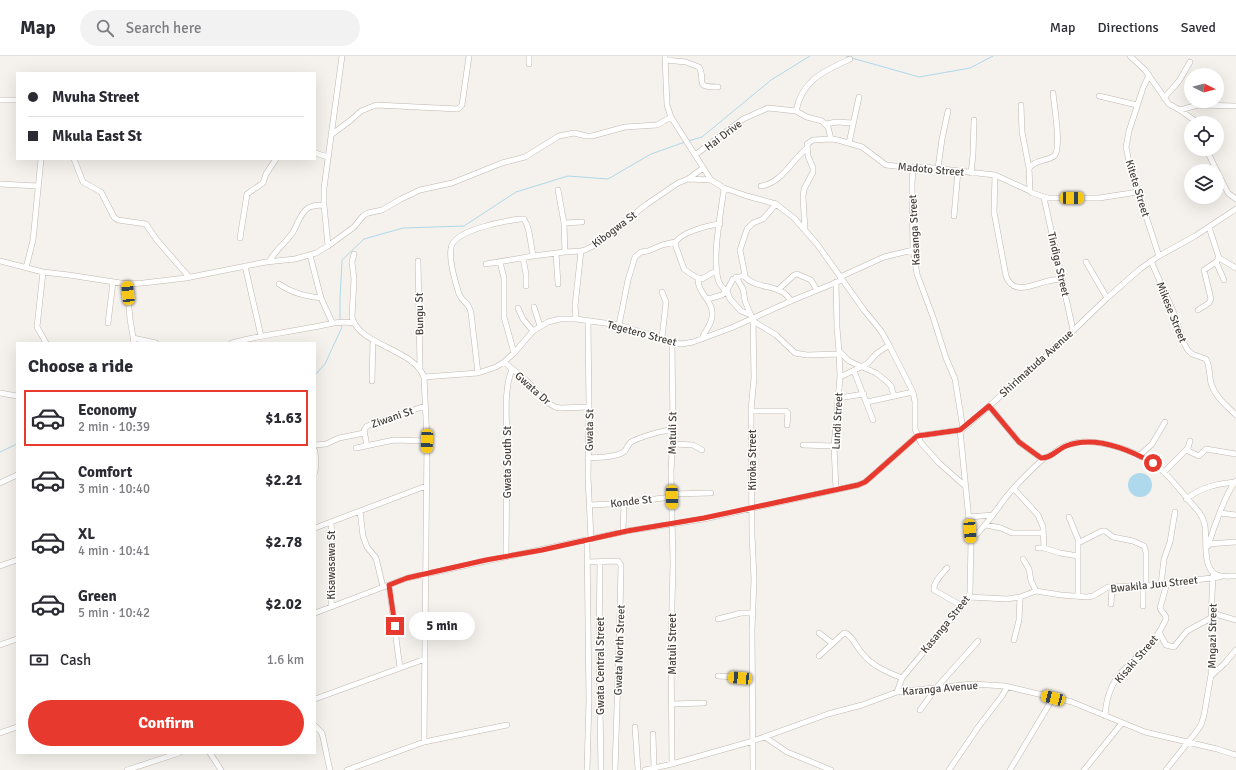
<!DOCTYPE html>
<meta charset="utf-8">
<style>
body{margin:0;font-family:Signika,sans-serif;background:#f2f2f3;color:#2b2b33;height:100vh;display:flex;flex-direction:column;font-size:15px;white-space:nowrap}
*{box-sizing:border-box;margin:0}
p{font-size:13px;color:#7c7c81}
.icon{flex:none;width:22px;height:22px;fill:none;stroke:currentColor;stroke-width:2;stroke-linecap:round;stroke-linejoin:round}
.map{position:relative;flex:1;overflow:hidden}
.details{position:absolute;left:16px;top:286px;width:300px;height:412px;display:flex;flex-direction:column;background:#fff;border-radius:0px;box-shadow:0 4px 16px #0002}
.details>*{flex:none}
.banner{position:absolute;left:16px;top:16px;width:300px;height:88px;border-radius:0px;box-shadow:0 4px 16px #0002;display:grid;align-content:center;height:88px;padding:0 12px;background:#fff}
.needle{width:26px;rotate:96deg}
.buttons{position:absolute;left:1184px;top:12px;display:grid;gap:8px}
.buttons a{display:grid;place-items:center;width:40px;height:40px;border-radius:50%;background:#fff;box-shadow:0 4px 16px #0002;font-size:20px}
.end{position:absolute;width:18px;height:18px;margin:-9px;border:5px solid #e8392f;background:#fff;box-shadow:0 0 0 2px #fff}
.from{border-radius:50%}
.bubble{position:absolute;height:28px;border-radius:14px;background:#fff;box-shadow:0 4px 16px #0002;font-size:13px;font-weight:700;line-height:28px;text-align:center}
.car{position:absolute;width:12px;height:24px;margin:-12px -6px;border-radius:5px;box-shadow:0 0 3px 1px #0007;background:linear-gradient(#f5c518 24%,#345 0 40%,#f5c518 0 76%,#345 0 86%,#f5c518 0)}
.banner b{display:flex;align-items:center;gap:14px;height:38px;font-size:15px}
.banner b+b{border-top:1px solid #e1e1e2}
.banner i{width:10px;height:10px;background:#2b2b33}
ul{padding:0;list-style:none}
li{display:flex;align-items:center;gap:12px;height:56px;margin:0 8px 6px;padding:0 4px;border:2px solid transparent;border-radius:0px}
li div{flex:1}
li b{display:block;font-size:15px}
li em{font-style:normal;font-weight:700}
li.current{border-color:#e8392f}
li>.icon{width:36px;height:36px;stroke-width:1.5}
h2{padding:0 12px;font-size:18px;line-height:48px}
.pay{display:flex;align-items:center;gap:10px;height:44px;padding:0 12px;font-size:15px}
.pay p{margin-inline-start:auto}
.button{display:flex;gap:8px;margin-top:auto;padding:8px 12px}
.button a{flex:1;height:46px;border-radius:24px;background:#e8392f;color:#fff;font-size:16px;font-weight:700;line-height:46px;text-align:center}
header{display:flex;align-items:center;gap:24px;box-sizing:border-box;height:56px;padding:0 20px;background:#fff;border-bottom:1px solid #e1e1e2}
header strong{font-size:19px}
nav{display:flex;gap:22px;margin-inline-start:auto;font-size:14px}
.search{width:280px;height:36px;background:#f2f2f3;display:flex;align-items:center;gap:10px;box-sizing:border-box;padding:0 14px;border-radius:22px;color:#7c7c81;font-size:15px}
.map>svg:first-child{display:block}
.water{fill:#aed8eb}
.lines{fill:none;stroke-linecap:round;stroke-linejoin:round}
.stream{stroke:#aed8eb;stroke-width:1}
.minor-casing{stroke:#bfb8af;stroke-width:6}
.minor{stroke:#fff;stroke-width:5}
.route{stroke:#e8392f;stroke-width:5}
.labels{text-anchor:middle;stroke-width:3;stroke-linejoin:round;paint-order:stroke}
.street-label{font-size:11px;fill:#48413a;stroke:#fff}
</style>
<header>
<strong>Map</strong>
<div class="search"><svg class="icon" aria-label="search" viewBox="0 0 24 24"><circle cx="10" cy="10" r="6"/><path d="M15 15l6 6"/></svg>Search here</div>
<nav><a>Map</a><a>Directions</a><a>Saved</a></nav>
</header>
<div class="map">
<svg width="1236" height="714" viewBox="0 0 1236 714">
<rect width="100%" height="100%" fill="#f5f1ec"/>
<path class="water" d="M1128 429a12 12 0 1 1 24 0a12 12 0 1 1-24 0Z"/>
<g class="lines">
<path class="stream" d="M846,0L849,1
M852,2L919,21L970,12L993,0
M688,85L702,81L771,24L810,0
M340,264V243L342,204L364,183L403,172L464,170L516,136L568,120L608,123L651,98L685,86
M315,319L325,308L342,271L341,269
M0,396L17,388"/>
<g class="minor-casing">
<path id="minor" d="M529,0V8
M665,0L667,49L671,61L711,124L724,132L747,140L776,148L794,162L817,188L864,254L881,275L889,289L913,336L915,346V373L921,387L939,407L965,430
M1130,0L1145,14L1169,48L1180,54L1198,67
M665,4L686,6L699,11C707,25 692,31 718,31
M1149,19L1143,32L1129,75L1126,91L1130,111L1159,200
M1099,40L1137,49
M1164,42L1179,25L1190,6
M0,44H17
M1021,49L1022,76L1029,112L1030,135L1032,137L1048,142H1099L1138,136
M1180,54L1198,49L1236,50
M796,55C802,24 824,15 850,3
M826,68L836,66L853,67
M331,79L351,64L361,55L376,49L458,53L462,49L469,0
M849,87L859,41
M1206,93L1228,137L1236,143
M315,97L328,101
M695,99L743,63L768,52L796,55L807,61L822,65L828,71L831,83
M74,103L83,126L101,136L114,161L118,164L146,168L156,183L189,221
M913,112L912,128L913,194L917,218L933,261L946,302L955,323L963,373
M938,112L942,83L948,55
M1029,112C1038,102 1046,106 1054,100C1062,94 1054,48 1053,37
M971,117L973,99L974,64
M995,119L994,156L1006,220C1015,246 1046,219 1063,224
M688,123L703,112
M0,128L38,130
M761,130C782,127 791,105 807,92
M724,132C721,157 712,199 718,223C719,228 723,232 726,236
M558,134L564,167L565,196
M1044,142L1073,274
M954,160L958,115
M564,167L582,166
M805,174L803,141L804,133L813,116V112L808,100L807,88L813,84L831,83L838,84L862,91L886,109L904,111H924L995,119L1030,135
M240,182L247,138L263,127L266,118L276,103
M328,190L324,149V132L342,0
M556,197L558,228
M354,198L352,206L354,223L352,261C359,290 413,292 424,321L427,385L424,686
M310,199L321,242L332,266
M523,202L526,218V230
M1219,202L1236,212
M0,205L43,216L69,219L127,228L143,227L186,222L266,206L295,203L316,197L328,190L354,171L363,160L368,157L382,154L401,143L420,134L452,127L502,107L525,101L559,80L574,77L586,80H592L625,71L657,69L671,61
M418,205L420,312
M1151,205L1173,255L1183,285L1187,293L1192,298L1206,303C1210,310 1209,319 1211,327C1215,341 1226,349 1236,359
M269,206C275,194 286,187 293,176C298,168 300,157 308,152C313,149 318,149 324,149
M500,206L504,222V261L514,297
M1086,206L1107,242
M1216,206L1224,224
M486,208L533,200L565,196L581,195L585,194L595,189L647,148L678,127L688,123L711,124
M245,210L261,280
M26,212L33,184L41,103
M43,216L37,271L46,287
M717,216L712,217L702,223C696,222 689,217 684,213L675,188C678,177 709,169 720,168
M744,220C757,235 780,226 791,245
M736,221L743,233L745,245L753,265L754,322L751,354L752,479L754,523L752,574L753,714
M840,221L884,201L913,194
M698,222C697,238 714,244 712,260C712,269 704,275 702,283
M836,226L837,272L839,295L849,305L876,317L885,324L891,330L894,340
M127,228L130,263L134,287
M279,228C292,237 305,240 321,242
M779,233L794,219L797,218L811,224L817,234
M727,235L730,243L741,255L751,259
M708,243L722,239L726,236L733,223L745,219L740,194L747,173L753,167L763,163L776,148
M534,251L540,270
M518,252L523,263L533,275
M1198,254L1209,247L1211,243L1204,214L1216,206L1219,202L1209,171
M576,263L575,250L581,195
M588,265L589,351L588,421L591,483
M753,265L776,279L795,297L807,299L839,298
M108,267L113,226
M619,269L628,224L635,201L641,196L648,195L662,189L675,186
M133,282L156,287
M662,282L666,246L662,236
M672,286L673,373L671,416L673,507L671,589L672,708
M232,287C256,280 283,277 308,272C324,270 337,264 354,267
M504,306L526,324L547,346L555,351L560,352L589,351
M854,315L873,364
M478,317L471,257C469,246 463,247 459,238C455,224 449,206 451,192C453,174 505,165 520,163H524L527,169L529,176L533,200
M424,321L478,317L496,311L504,306L514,297L533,275L548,266L560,263H576L619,269L672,286L682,288L693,286L731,272L791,245L842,224
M840,321L863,310L868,307L876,298L889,289
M372,325L373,284
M0,337L17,340
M838,342L864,338
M867,346L913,336
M989,350L1019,386L1041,402C1050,403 1055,394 1063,391C1068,388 1074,387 1080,386C1106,384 1147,398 1165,417C1177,429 1187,443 1199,456C1202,460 1204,465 1205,470C1207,484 1202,513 1217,519C1223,521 1230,520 1236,520
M752,355H786L788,357L787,369
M673,388L693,389L702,394
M315,389L326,388L339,382L364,377
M803,389L834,390
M367,390L364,374L367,370L425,350
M356,392L394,384L427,385
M1186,394L1199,400L1206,393L1236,398
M315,395L316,407L315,416
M1139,400L1152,388L1165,366
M588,402C599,401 612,402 622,397C627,395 627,389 631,386C644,379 659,376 673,373
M1164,416L1188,392L1190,385
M0,427L17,419
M1014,433L1038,459L1043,471L1044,492
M836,434L834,390L840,321L839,295
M672,438L711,437
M1186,443C1202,431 1216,428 1235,426
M590,449L612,448L672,441
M360,455L363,480L367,491L376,502L383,531
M1220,457L1236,459
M969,461L993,459
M1069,461L1078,483V540
M986,469L1001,472L1012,477H1043
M315,472L426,430
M623,476L624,446
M971,484C984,472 993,459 1003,445C1015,429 1030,415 1044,402
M1078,487L1102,475H1105L1113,481L1133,485L1144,490L1146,496V530
M1208,488L1236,486
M1208,490C1213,474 1226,436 1236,425
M1038,492H1044L1060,497L1078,500
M506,500C506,463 507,426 507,389C507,363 503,337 512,313
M1023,503L1029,513L1031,525L1036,535
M588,506L618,505L621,509L620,556L615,714
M600,506L599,586L601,714
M0,510L17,504
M947,512C942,518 933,526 934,534L962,550
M1161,528L1164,503L1170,486L1175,456
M389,529L400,612
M969,541L1007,543L1020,541L1036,535L1061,539L1087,541L1093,540L1108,531L1143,530L1220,521
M1111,548L1112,532
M1143,550V530
M331,551L333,496L331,466
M315,557L407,522L426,518L627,475L704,463L858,429L865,426L872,420L917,380L960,374L963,373L1054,293L1107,242L1140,213L1159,200L1195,180L1236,153
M1212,557L1236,564
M718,563L741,557H753
M1159,576L1166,589L1174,591L1187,575L1211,562
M819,577L832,587
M1014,584L1019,564L1020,541
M0,589L17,583
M819,600L844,577C852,578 856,591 862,597C872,610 887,616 902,622
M718,620L752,622
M1211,620L1224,608L1236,594
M897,636L902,622L962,550L969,541L970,536L971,484L960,374
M315,643L425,603
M672,648L704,647
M920,654L937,631L978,585
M1105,660C1106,644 1110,629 1121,617C1135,601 1152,591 1162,571C1163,568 1166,565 1166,562C1166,558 1161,556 1160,552L1167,527
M315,670L322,677L330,714
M635,671L638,714
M0,677L17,671
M653,678L654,712
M765,681L787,696L831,714
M210,697L221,714
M127,714L179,697
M347,714L424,686L507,669
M587,714L589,644L587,485
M645,714L672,708L753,685L828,658L862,649L897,636L972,628L1005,630L1072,646L1145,676L1217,693L1236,699
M949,714L979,670L1002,640L1007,631
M1010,714L1053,642
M1084,714L1122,667
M1166,714L1196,676L1201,669L1204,659L1213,607L1211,562L1213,519"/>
</g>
<use href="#minor" class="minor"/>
</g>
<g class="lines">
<path class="route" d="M395,570L389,529L407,522L486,504L542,494L627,475L704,462L858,429L865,426L872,420L917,380L960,374L989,350L1019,386L1041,402C1050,403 1058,393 1066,390C1094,379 1128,393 1153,407"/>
</g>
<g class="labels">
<g class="street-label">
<text transform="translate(723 79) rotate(-37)" y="4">Hai Drive</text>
<text transform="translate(931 113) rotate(5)" y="4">Madoto Street</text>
<text transform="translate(1138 132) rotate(73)" y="4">Kitete Street</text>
<text transform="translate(614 173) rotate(-37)" y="4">Kibogwa St</text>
<text transform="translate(914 174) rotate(-93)" y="4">Kasanga Street</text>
<text transform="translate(1059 208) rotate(77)" y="4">Tindiga Street</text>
<text transform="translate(1172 256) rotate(68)" y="4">Mikese Street</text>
<text transform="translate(419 258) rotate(-91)" y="4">Bungu St</text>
<text transform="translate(642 277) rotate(15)" y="4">Tegetero Street</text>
<text transform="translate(1036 307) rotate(-42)" y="4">Shirimatuda Avenue</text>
<text transform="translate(533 332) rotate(42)" y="4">Gwata Dr</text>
<text transform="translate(392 361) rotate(-19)" y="4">Ziwani St</text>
<text transform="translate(837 365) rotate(-87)" y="4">Lundi Street</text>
<text transform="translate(589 374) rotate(-89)" y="4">Gwata St</text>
<text transform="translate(672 377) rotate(-89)" y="4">Matuli St</text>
<text transform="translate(752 404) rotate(-90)" y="4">Kiroka Street</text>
<text transform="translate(507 406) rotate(-90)" y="4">Gwata South St</text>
<text transform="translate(631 445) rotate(-7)" y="4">Konde St</text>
<text transform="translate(331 509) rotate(-90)" y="4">Kisawasawa St</text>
<text transform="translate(1154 528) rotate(-6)" y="4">Bwakila Juu Street</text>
<text transform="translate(945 568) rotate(-51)" y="4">Kasanga Street</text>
<text transform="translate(1212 580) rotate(-89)" y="4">Mngazi Street</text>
<text transform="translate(672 588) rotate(-90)" y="4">Matuli Street</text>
<text transform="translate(619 594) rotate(-88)" y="4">Gwata North Street</text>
<text transform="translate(1136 603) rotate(-49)" y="4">Kisaki Street</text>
<text transform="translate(600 610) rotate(-90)" y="4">Gwata Central Street</text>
<text transform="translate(940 632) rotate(-5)" y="4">Karanga Avenue</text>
</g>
</g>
</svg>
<div class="buttons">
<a><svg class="needle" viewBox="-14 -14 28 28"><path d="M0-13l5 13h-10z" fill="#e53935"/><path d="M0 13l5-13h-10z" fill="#7c7c81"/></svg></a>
<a><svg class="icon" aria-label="locate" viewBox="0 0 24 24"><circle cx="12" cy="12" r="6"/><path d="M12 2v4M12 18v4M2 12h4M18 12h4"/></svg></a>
<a><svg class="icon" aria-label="layers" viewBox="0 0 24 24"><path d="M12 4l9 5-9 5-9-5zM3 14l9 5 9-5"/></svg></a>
</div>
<i class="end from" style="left:1153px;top:407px"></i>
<i class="end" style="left:395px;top:570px"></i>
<div class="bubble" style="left:409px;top:556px;width:66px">5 min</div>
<i class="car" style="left:1072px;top:142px;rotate:90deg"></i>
<i class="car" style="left:128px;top:237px;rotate:354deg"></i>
<i class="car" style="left:427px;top:385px;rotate:182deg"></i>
<i class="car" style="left:672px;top:441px;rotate:179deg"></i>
<i class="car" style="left:970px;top:475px;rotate:176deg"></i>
<i class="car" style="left:740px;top:622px;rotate:275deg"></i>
<i class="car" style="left:1053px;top:642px;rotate:285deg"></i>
<div class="banner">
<b><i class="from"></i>Mvuha Street</b>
<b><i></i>Mkula East St</b>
</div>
<section class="details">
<h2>Choose a ride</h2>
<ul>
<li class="current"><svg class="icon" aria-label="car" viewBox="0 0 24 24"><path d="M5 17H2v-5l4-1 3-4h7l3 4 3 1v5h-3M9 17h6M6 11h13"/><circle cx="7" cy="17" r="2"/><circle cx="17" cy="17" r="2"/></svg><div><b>Economy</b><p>2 min · 10:39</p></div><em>$1.63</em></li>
<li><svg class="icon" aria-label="car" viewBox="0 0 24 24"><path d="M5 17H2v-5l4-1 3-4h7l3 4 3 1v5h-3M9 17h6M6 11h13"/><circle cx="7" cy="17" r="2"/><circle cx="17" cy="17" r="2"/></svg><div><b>Comfort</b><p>3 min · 10:40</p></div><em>$2.21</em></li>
<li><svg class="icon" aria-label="car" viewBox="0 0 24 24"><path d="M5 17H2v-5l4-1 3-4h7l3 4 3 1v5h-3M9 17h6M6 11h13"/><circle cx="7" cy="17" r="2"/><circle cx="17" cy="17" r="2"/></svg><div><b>XL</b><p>4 min · 10:41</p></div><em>$2.78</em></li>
<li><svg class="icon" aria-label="car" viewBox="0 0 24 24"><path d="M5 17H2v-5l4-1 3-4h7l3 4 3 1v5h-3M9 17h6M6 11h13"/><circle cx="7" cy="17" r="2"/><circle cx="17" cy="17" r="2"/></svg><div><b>Green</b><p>5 min · 10:42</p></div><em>$2.02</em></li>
</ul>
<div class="pay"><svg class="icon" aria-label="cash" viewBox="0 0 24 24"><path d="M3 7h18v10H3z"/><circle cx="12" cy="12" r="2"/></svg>Cash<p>1.6 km</p></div>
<div class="button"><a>Confirm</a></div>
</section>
</div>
